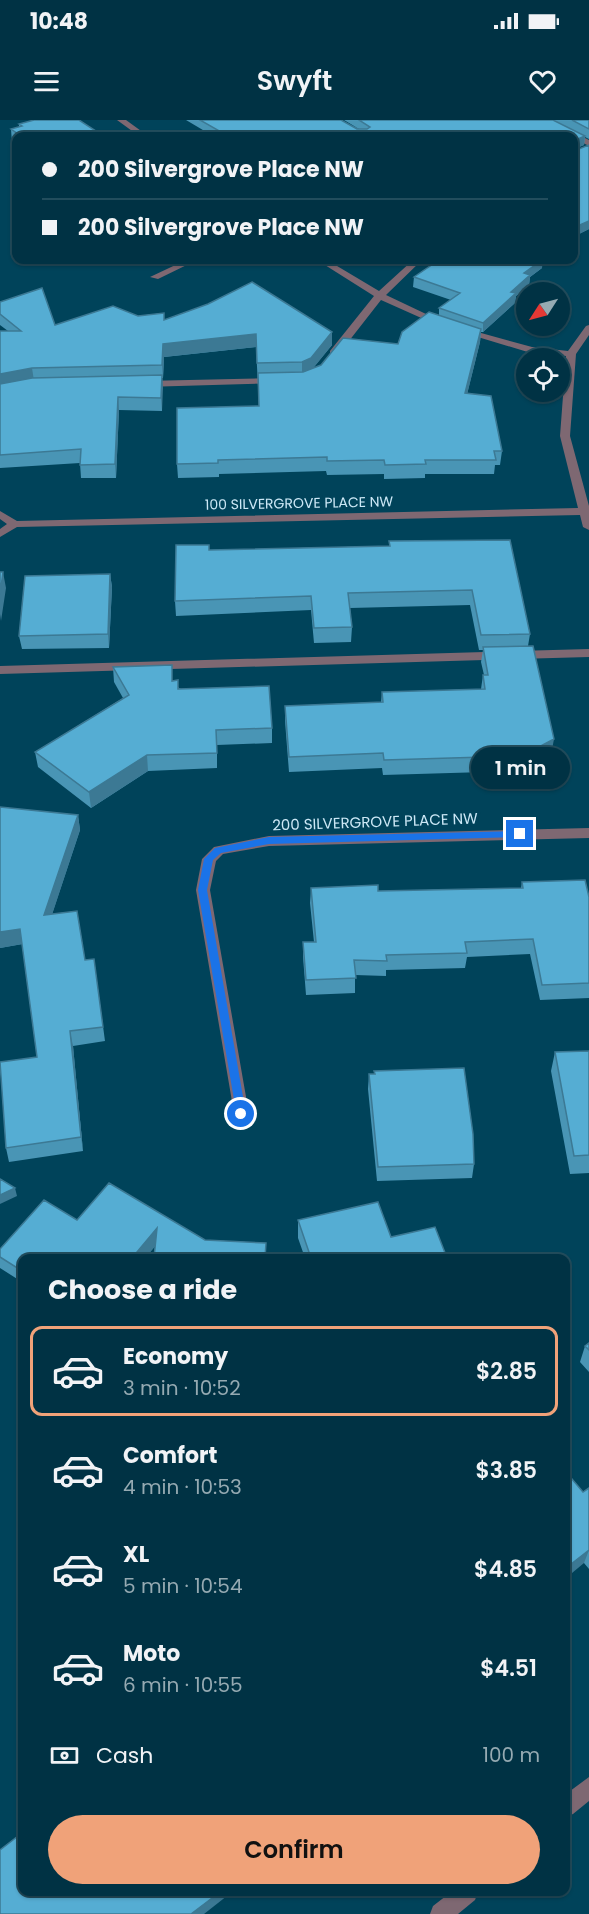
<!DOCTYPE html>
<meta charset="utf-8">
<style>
body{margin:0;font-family:Poppins,sans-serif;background:#0e3e4f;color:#f1f3f6;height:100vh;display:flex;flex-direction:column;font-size:22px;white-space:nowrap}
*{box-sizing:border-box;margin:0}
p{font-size:20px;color:#95aab2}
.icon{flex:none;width:33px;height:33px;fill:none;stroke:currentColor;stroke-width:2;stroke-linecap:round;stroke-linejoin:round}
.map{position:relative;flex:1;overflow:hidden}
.panel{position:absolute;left:18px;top:1134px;width:552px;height:642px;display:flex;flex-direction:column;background:#003244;border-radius:12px;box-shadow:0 2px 4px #0004,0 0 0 2px #224d5d}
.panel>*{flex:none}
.banner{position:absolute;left:12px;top:12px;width:566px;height:132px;border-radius:12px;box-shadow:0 2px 4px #0004,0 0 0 2px #224d5d;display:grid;align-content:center;height:132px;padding:0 30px;background:#003244}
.needle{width:39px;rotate:234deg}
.controls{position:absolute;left:516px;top:162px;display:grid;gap:12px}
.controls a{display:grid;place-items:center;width:54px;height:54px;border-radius:50%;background:#003244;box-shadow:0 2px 4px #0004,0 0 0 2px #224d5d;font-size:30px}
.end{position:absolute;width:27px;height:27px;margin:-14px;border:8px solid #1a73e8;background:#fff;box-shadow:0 0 0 3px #fff}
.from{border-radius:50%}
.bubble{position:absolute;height:42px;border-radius:21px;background:#003244;box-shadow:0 2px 4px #0004,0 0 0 2px #224d5d;font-size:20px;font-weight:600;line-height:42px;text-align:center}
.banner b{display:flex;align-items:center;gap:21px;height:57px;font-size:22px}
.banner b+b{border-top:2px solid #224d5d}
.banner i{width:15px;height:15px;background:#f1f3f6}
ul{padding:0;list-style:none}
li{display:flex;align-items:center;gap:18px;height:90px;margin:0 12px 9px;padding:0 18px;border:3px solid transparent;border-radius:12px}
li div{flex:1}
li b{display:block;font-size:22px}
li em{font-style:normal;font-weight:600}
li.current{border-color:#f0a279}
li>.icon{width:54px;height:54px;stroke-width:1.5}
h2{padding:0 30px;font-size:27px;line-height:72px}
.pay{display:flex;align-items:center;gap:15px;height:66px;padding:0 30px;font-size:22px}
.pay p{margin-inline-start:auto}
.cta{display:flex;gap:12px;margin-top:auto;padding:12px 30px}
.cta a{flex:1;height:69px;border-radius:36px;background:#f0a279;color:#111;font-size:24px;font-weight:600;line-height:69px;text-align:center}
.status{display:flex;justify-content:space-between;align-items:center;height:42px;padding:0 30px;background:#003244;direction:ltr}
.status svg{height:16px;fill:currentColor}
header{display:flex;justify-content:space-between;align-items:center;height:78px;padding:0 30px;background:#003244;font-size:27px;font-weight:600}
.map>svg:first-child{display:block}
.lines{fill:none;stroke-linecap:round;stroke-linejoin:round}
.minor{fill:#7e6872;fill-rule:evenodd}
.wall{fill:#4995b5}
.shaded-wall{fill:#3c7994}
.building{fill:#55add3;stroke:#3c7994;stroke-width:1.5}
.route{fill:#1a73e8}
.labels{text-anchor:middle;stroke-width:6;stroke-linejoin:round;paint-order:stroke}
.far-street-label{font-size:14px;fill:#cce8f6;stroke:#00435a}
.street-label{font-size:15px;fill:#cce8f6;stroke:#00435a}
</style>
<div class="status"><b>10:48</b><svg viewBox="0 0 49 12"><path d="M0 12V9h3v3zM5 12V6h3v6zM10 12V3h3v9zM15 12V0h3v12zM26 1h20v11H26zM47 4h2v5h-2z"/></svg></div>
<header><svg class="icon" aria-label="menu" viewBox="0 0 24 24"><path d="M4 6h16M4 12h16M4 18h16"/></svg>Swyft<svg class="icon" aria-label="heart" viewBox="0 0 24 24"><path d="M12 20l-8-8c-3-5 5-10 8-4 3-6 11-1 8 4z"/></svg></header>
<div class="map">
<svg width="589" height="1794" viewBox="0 0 589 1794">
<rect width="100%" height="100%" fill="#00435a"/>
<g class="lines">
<path class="minor" d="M117,0H126L148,16H139Z
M539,0H549L589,20V26Z
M186,140H197L158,159L150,157Z
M317,140H327L379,171L413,140H422L386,175L445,203L437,205L381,180L338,235H330V231L374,176Z
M589,205V215L576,234L570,316L589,386V410L583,407L580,395L17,407L0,417V409L7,404L0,399V391L17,401L578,388L560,316L566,236L531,233L458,211L463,208L532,227L568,231L586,206Z
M276,258L280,259V263L144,267L139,264L144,261Z
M589,529V537L0,554V546Z
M589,708V718L269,726L223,734L216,741L210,770L249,994L247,999L241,1000L235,999L196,770L202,739L214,727L269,716Z
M589,1657V1681L573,1694L566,1697V1674Z
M451,1772H478L475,1780L458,1794H430L433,1786Z"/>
</g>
<path class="wall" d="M186,0H341L359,9L344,0H589V19L585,17L584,25L574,29V31L589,25V109L573,117V16H213Z
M19,4L102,15L103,16H16V25L12,23L11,9L19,7Z
M542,148L530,157L529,165L516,176L515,183L483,212H481L480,222L467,274L502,331L500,345H495L494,354H425V358L384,359V354L327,355L326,351L219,354V357L178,358L177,344L259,286L256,227L164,237L163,258H162V291L119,290L116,358H81L80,343L0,348V211H8L0,205V182L55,205L164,193V199L332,212V225L313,248L398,224L439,196V188L451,180L413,167L414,157Z
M510,420L530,514L528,526L551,635L519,651L383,655L382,648L289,652L285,601V586L381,582L382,572L481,569L483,555H484L481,542L483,530H479L470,485L350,488L352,507L351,522L314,523L311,490L176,496L175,481L209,430L389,426V421Z
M110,454L112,467L109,528L22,529L19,516Z
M113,547L173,561L179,568L272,608V623L217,625V648L148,651L91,688L38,647L35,632L123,578L114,562Z
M0,687L78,695L80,710L52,794L85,840L94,839L105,921L73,926L83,1031L9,1042L6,1028L37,937L22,824L0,828Z
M522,762L589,777V878L540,880L530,834L467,837L465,848L386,850V856L355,855V873L306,875L303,837V822H314L310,783L311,768L378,771L521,768Z
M589,931V1053L570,1054L551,951L555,932Z
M374,951L474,1044L472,1058L377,1061L368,969L369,954H374Z
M77,1100L205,1120L266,1123V1138H154L155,1126L145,1138H22V1162L0,1148V1129Z
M298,1100L391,1117L447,1138H305L298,1118Z
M589,1223V1252L580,1242L585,1226Z
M589,1368V1449L584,1443L583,1372Z"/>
<path class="shaded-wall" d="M393,12L392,16H378Z
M585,16L584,25L573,30V21Z
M589,101V109L573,117V108Z
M543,140L542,148L530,157L529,165L516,176L515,183L483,212V203L511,172L524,153Z
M481,209L480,222L464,287L465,273Z
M332,212V225L311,251L302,255V242Z
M256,214V227L164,237L163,258L162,245L163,224Z
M32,248L34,261L0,267V254Z
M162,255L163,268L162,291L161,278Z
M118,277L119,290L116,358L115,344Z
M3,452L6,468L1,501L0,494V475Z
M110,454L112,467L109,528L108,514Z
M554,619L551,635L519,651L522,636Z
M147,635L148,651L91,688L89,672Z
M78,695L80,710L47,810L44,795Z
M20,809L23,824L0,828V812Z
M70,911L73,926L83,1031L81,1017Z
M15,1068L17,1076L0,1084V1075Z
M157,1108L159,1122L145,1138H132Z
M589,1430L584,1443L566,1458V1448Z
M220,1772H232L204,1794H191Z"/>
<path class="building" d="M34,0H79L102,15L99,16H21L11,9L22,6L19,4Z
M200,0H341L357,9H367L370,7L359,0H553L585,16L573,21L574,31L589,25V101L573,108V16H401L393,12L378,16H228Z
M572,0H589V9Z
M439,140H542L524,153L530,155L511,172L516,173L483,203L439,188L460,173L414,157Z
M252,162L332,212L311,238L302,242L257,243L256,214L163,224L162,245L32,248L0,254V211H21L0,194V182L42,168L55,205L113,186L138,196L164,193V200L208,184Z
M429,192L481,209L465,273L491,276L502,331H494L496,340H425L426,344L385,345L384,340L327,341V337L218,340V343L177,344V288L259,286L258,253L303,252L321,245L343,218L398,224L402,212Z
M162,255L161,278L118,277L115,344L80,345L81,329L0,335V264L32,258Z
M510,420L530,514L481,515L472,470L348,473L352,507L314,508L311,476L175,481L176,425H209V430L390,426L389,421Z
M0,452H3L0,475Z
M110,454L108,514L19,516L25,456Z
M533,526L554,619L522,636L384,640L383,633L289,637L285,586L383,582L382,572L485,569L483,555H488L483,527Z
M172,545V561L178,560V569L269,566L272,608L216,610L217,633L147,635L89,672L35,632L129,575L113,547Z
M0,687L78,695L44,795L77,791L85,840L94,839L103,907L70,911L81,1017L6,1028L0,942L37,937L20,809L0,812Z
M585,760L589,777V863L542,865L533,819L465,822L467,833L386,835L387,841L354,840L356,858L306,860L303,822H316L311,768L378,765V771L523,768L522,762Z
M589,931V1035L574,1036L555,932Z
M464,948L473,1014L474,1044L378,1047L369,954H375L374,951Z
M0,1059L15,1068L0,1075Z
M109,1063L205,1120L266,1123L265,1138H154L157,1108L132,1138H22V1151L0,1137V1129L44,1080L77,1100Z
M378,1082L391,1117L435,1107L447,1138H311L298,1100Z
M589,1223V1230L585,1226Z
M566,1352L583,1372L589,1368V1430L566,1448Z
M22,1713V1772H220L191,1794H0V1730Z"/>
<path class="route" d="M520,711L525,714L520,717L269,724L221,733L213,740L207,770L246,994L241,998L237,997L198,770L204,739L215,728L269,717Z"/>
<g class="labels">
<g class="far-street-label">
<text transform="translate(299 383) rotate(-1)" y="5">100 SILVERGROVE PLACE NW</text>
</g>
<g class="street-label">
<text transform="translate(375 702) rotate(-2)" y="5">200 SILVERGROVE PLACE NW</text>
</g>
</g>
</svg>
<div class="controls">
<a><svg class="needle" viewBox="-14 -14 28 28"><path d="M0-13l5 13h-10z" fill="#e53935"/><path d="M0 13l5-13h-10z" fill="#95aab2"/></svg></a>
<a><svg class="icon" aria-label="locate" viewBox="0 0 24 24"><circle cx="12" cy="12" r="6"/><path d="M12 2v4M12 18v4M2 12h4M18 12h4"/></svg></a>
</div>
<i class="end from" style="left:241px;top:994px"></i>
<i class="end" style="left:520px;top:714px"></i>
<div class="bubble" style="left:471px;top:627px;width:99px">1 min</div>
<div class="banner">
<b><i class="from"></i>200 Silvergrove Place NW</b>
<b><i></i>200 Silvergrove Place NW</b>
</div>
<section class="panel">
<h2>Choose a ride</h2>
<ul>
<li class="current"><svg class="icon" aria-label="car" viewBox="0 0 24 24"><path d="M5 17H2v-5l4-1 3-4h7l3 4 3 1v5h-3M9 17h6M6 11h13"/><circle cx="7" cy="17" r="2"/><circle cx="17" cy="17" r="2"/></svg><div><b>Economy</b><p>3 min · 10:52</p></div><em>$2.85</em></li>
<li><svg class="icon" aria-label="car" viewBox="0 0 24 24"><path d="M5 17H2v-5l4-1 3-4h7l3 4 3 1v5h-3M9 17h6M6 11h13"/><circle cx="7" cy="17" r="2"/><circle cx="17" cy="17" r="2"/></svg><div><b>Comfort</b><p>4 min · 10:53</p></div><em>$3.85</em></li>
<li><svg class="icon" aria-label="car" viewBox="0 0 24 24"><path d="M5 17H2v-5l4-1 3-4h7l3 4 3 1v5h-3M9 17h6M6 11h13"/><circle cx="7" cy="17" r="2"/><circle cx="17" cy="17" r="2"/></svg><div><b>XL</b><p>5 min · 10:54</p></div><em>$4.85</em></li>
<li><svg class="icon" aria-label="car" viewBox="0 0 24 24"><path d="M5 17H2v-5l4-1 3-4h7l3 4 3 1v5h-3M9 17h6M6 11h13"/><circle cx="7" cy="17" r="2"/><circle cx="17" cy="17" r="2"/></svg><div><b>Moto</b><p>6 min · 10:55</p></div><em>$4.51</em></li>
</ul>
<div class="pay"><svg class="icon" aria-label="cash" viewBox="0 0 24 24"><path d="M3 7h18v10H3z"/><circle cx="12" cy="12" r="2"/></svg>Cash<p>100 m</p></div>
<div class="cta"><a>Confirm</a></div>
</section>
</div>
